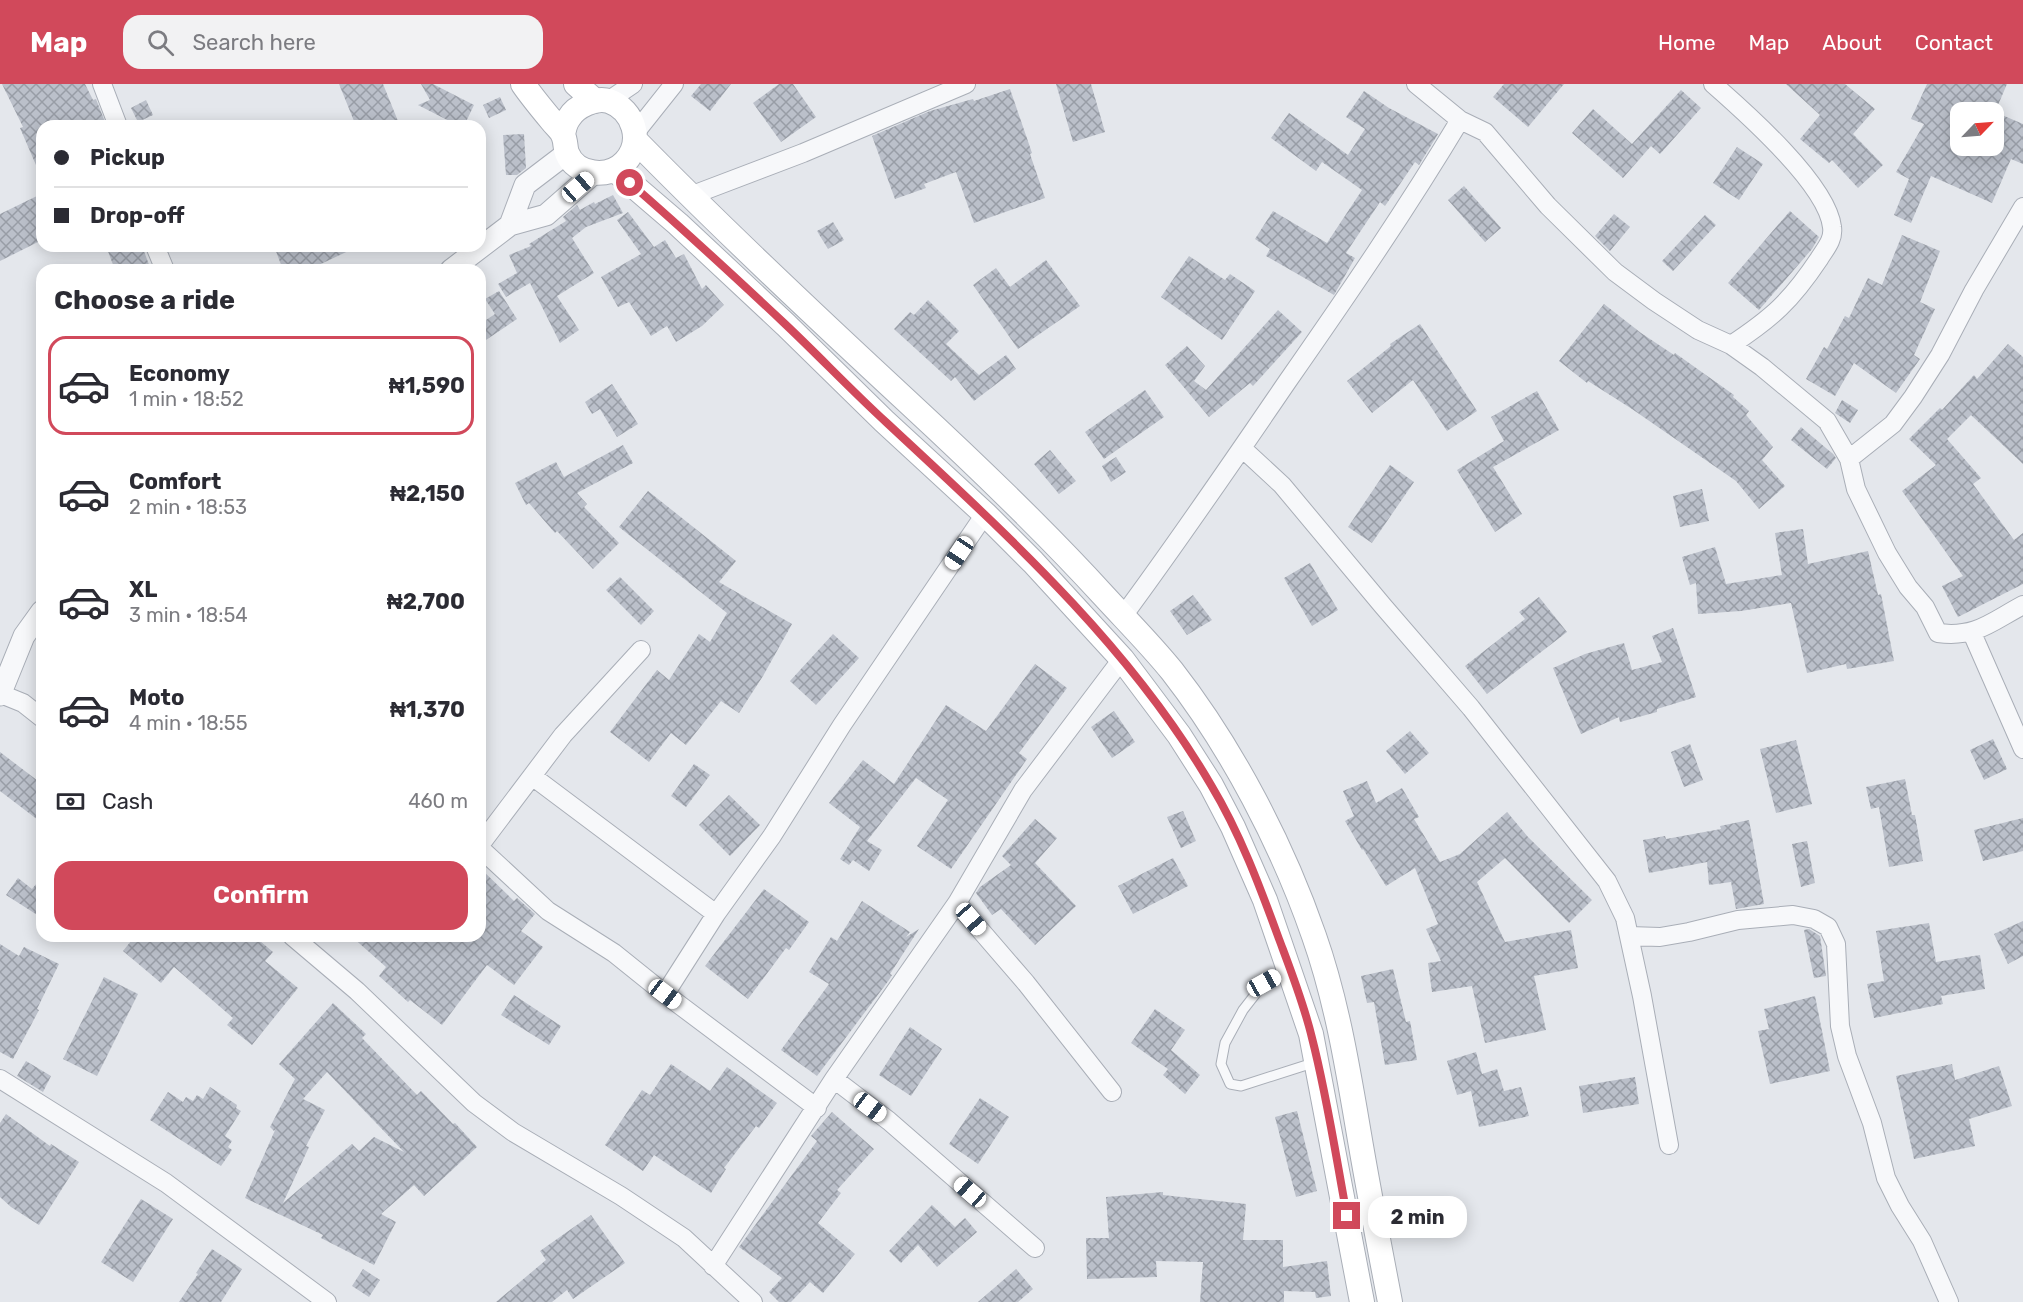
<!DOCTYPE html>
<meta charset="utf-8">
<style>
body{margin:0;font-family:Rubik,sans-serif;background:#f2f2f3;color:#2b2b33;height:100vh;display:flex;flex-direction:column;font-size:22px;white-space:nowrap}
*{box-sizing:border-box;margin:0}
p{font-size:20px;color:#7c7c81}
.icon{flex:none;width:33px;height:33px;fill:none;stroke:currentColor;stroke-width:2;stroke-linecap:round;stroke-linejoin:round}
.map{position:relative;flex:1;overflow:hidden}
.drawer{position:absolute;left:36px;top:180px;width:450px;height:678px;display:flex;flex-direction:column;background:#fff;border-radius:18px;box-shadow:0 3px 15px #0003}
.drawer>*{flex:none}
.top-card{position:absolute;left:36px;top:36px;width:450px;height:132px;border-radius:18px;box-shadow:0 3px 15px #0003;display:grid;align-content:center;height:132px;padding:0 18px;background:#fff}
.needle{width:39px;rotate:65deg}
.controls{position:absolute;left:1950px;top:18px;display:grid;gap:12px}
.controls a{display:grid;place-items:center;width:54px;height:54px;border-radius:12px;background:#fff;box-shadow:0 3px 15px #0003;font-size:30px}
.end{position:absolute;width:27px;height:27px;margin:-14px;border:8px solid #d1495b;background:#fff;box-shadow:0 0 0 3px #fff}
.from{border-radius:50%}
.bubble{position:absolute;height:42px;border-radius:18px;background:#fff;box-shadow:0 3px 15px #0003;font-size:20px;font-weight:700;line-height:42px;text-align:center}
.car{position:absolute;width:18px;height:36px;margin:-18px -9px;border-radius:8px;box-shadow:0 0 4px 2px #0007;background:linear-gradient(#fff 24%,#345 0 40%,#fff 0 76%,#345 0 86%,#fff 0)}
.top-card b{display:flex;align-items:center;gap:21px;height:57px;font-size:22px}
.top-card b+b{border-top:2px solid #e1e1e2}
.top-card i{width:15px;height:15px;background:#2b2b33}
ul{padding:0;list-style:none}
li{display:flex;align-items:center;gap:18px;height:99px;margin:0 12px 9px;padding:0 6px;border:3px solid transparent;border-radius:18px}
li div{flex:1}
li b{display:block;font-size:22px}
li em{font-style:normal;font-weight:700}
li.current{border-color:#d1495b}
li>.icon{width:54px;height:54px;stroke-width:1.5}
h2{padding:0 18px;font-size:27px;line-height:72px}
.pay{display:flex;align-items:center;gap:15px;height:66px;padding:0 18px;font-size:22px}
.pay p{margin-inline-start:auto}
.cta{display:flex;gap:12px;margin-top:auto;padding:12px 18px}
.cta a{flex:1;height:69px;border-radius:18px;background:#d1495b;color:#fff;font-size:24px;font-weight:700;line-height:69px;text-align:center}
header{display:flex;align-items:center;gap:36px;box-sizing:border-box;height:84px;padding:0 30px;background:#d1495b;color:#fff}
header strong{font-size:28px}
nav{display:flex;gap:33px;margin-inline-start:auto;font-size:21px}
.search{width:420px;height:54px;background:#f2f2f3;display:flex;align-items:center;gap:15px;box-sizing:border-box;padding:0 21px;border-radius:18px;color:#7c7c81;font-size:22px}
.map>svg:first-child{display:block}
.building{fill:url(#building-cross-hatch);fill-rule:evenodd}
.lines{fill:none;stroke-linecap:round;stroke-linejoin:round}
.service-casing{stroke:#a9aeb7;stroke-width:11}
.minor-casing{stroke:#a9aeb7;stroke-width:20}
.tertiary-casing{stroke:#a9aeb7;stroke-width:23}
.secondary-casing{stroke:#a9aeb7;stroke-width:26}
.service{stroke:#f7f8fa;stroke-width:9}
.minor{stroke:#f7f8fa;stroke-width:18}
.tertiary{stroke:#f7f8fa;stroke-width:21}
.secondary{stroke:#fff;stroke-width:24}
.route{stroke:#d1495b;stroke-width:8}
</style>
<header>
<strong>Map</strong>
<div class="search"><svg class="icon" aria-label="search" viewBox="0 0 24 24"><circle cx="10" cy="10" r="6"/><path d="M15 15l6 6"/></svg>Search here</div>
<nav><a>Home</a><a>Map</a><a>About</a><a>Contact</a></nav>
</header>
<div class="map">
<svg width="2023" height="1218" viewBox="0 0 2023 1218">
<defs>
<pattern id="building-cross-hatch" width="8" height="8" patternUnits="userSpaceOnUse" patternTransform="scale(1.5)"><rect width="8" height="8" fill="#bbc0ca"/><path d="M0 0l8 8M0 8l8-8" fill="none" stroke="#989da6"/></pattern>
</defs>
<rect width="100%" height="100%" fill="#e4e7ec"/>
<path class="building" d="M2,0H85L93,16L96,15L105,38L97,42H42V95L20,44L23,43Z
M339,0H383L400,42H356Z
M421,0H433L474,21L464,42H459L418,21L430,16Z
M701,0H731L710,27L691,12Z
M779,0H793L816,33L781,58L753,19Z
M1056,0H1091L1105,48L1073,58Z
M1504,0H1564L1528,43L1493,13Z
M1786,0H1845L1875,25L1853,50L1883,81L1858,104L1832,76L1829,79L1800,55L1820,31Z
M1927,0H2007L1995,28L2023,40V80L2011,75L1992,119L1931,92L1911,139L1894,131L1909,95L1896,88L1924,40L1911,35ZM1960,28H1994V62H1960Z
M1010,5L1032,69L1030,70L1045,114L974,139L956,88L924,100L926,104L895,115L872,52L930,27L973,15L974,17Z
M1681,6L1701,24L1660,70L1651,62L1623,94L1572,49L1593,25L1632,60Z
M1364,7L1389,24L1438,50L1419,81L1415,78L1385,122L1380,118L1346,169L1355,174L1334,211L1266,172L1270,165L1255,155L1273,127L1327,159L1362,106L1322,78L1316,87L1271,54L1289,29L1348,71L1365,45L1346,33Z
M500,13L506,26L489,34L483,21Z
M146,16L153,31L138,38L131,24Z
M524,50L526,84L517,91H506L503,51Z
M1737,63L1763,80L1739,116L1713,99Z
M1464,102L1501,144L1485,158L1448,116Z
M613,111L623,129L586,143L572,154L594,189L557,212L579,246L560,259L530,199L506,213L498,200L517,189L509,171L531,162L529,160L566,137L563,133L577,121L580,126L594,118L595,120Z
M37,112L42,122V156L0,177V130Z
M1790,127L1819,153L1812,165L1759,226L1728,199Z
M628,128L654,163L665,156L676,174L684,170L702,205L706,201L724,221L702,242L676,258L667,242L651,252L629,218L618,223L601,193L641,170L617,136Z
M1614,130L1630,143L1610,167L1595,152Z
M1705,131L1716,141L1673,187L1662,177Z
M833,138L844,156L828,165L817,147Z
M1902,151L1940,167L1920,218L1935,225L1914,271L1920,275L1896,309L1854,279L1835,312L1806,295L1824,263L1827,265L1845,232L1849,234L1868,194L1882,201Z
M106,162H142L151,186H115Z
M274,162H359L308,186H283Z
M1189,172L1225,196L1230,190L1255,207L1222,256L1161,213Z
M1046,176L1080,222L1018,265L973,201L996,184L1010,203Z
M499,207L517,235L480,260V240L495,230L485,215Z
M928,216L959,247L946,260L979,291L1006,271L1016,285L974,317L955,293L951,297L894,245L910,228L914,231Z
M1604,220L1641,249L1674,271L1675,269L1734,311L1733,313L1749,327L1746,331L1773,363L1762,376L1785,402L1759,425L1736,397L1632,325L1588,297L1587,299L1559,277Z
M1278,226L1302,248L1253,302L1250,299L1209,333L1165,281L1187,262L1205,282L1194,297L1206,306Z
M1420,240L1477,327L1447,347L1413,296L1372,329L1347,297L1391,262L1390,260Z
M2008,260L2023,273V380L1971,331L1947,355L1981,394L1973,400L2014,456L2023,449V500L1958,533L1942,502L1963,492L1902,407L1936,381L1909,355L1940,324L1942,326L1974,291L1977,295Z
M612,300L638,340L617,353L600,325L592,330L585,318Z
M1145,306L1164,333L1104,375L1085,348Z
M1537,307L1559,346L1493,383L1522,430L1495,448L1457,386L1504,357L1491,333Z
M1842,316L1858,326L1850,339L1835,329Z
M1801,343L1833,370L1836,374L1827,385L1791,356Z
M623,361L633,379L577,409L587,420L584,423L619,459L593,485L557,447L555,449L529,419L526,421L515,399L556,378L564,393Z
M1050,366L1076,397L1059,410L1034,380Z
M1116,373L1126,388L1111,398L1102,382Z
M1390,381L1414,398L1372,459L1348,443Z
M1702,405L1709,437L1680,443L1673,412Z
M648,407L736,477L719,498L792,540L763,592L739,629L721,617L686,661L671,649L649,678L610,648L657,586L669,596L699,550L710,558L727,529L619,443Z
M1803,445L1808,480L1868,467L1878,511L1881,510L1894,577L1847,585L1846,580L1807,589L1791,519L1741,527L1698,530L1696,499L1690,501L1682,473L1715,463L1726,500L1782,491L1775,449Z
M1310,479L1338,526L1312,542L1284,494Z
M620,493L654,527L641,541L606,506Z
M1193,511L1212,536L1187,551L1170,527Z
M1539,513L1567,548L1487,610L1465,582L1525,535L1519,528Z
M1673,544L1696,613L1657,625V628L1620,638L1619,633L1581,650L1553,584L1585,570L1624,559L1632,586L1662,578L1652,552Z
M833,550L859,574L816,621L790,597Z
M1035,580L1067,604L1019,669L1027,675L951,785L917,762L948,716L916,694L867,757L882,766L869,787L853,776L849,781L840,775L860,743L829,719L863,676L894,700L946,621L986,647Z
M1114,627L1135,658L1112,674L1091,643Z
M1410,647L1429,669L1405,690L1386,667Z
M1993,655L2007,685L1984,696L1970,666Z
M1796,656L1812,720L1776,729L1760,665Z
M1690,660L1703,696L1684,703L1671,668Z
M0,668L42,700V739L0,707Z
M694,680L710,691L686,723L671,712Z
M1905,695L1912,731H1915L1923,777L1889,783L1879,723L1871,725L1866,703Z
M1367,697L1376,719L1402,704L1419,733L1414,735L1440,778L1460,770L1507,728L1528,753L1592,816L1569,839L1505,774L1477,798L1505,858L1571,846L1578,884L1534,892L1546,946L1485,959L1472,902L1432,908L1428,879L1441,877L1426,845L1438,840L1415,784L1386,802L1363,765L1362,766L1345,737L1354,732L1343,707Z
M729,711L760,741L730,772L699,741Z
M1183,727L1196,757L1181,764L1167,733Z
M2023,734V767L1983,777L1974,746Z
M1035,735L1057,754L1035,779L1076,822L1035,861L1001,825L992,831L976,809L980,803L1011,781L1002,772Z
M1749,736L1764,820L1736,825L1731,798L1709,801L1707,778L1649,789L1643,756L1665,752L1666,755L1721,745L1720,742Z
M1807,757L1815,799L1801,803L1792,760Z
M1173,774L1188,802L1133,830L1118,802Z
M480,784L514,817L517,814L535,830L521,847L543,863L514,901L487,881L442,941L410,916L408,918L379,892L386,883L351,852H480Z
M42,793V834L6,811L18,794L32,805Z
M764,805L809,838L789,866L786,864L748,915L705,882Z
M862,817L910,848L906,853L919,845L890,890L892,891L889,896L817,992L781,966L829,900L809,888L831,853L837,857Z
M2023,837V872L2008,880L1994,850Z
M1929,839L1936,878L1980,871L1985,905L1941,912L1943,920L1874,934L1867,900L1884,897L1876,847Z
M1809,845L1820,852L1826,892L1814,894L1804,846Z
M135,852H254L273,868L265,877L298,904L252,961L227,941L233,934L174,883L161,899L123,867Z
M0,860L19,872L24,863L59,880L37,925L39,926L13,975L0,968Z
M1393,885L1406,938L1410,937L1417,976L1385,981L1374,918L1367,919L1361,892Z
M104,893L138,910L97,992L63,975Z
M514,911L561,942L549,961L501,931Z
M1815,912L1830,987L1770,1000L1758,947L1769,945L1764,925Z
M333,919L366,950L362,954L417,1011L421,1007L453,1040L455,1039L477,1063L424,1112L414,1101L381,1130L396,1138L374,1181L321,1154L323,1151L245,1114L276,1044L274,1047L270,1043L295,995L279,980ZM327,988L404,1068L374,1053L359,1067L352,1060L283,1119L309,1063L306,1062L325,1026L303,1015Z
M1155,925L1185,946L1171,966L1200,991L1185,1010L1163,991L1168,985L1131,959Z
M910,943L942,965L911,1012L879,991Z
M1476,968L1482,990L1497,985L1504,1007L1521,1003L1529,1032L1479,1043L1471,1007L1457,1011L1447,977Z
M26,977L51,992L43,1008L17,992Z
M671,980L710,1007L727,983L777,1019L759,1044L756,1042L724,1084L726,1085L711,1109L654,1071L643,1087L605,1061L642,1006L650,1011Z
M1952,980L1955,996L1999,982L2012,1022L1969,1035L1975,1062L1914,1075L1896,992Z
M1635,993L1639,1020L1583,1029L1579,1002Z
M210,1003L237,1021L236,1024L241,1027L225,1052L232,1057L228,1063L232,1066L221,1082L150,1036L168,1008L183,1018L186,1013L193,1017L197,1011L203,1015Z
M980,1014L1009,1033L978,1080L949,1060Z
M1297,1027L1317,1107L1296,1113L1275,1033Z
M832,1028L874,1065L837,1106L841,1109L818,1139L855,1170L823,1209L810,1198L791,1218H779L769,1208L782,1194L739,1163L817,1057L811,1052Z
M6,1030L50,1062L51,1060L79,1078L39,1141L11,1123L0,1113V1039Z
M1163,1108V1111L1246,1120L1243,1156H1283V1183L1327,1177L1331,1212L1316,1214L1315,1208L1284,1207V1218H1200L1203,1178L1156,1177L1157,1193L1087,1195L1086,1154H1109L1106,1113Z
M141,1115L173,1135L133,1198L101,1178Z
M932,1121L955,1143L965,1134L977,1148L937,1183L918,1161L901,1179L889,1167Z
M591,1131L625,1179L573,1215L567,1206L552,1218H496L546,1176L540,1167Z
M212,1165L242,1185L221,1218H179L198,1190L196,1189Z
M363,1185L380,1196L369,1213L352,1202Z
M1016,1185L1033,1205L1018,1218H978Z"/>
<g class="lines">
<g class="service-casing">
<path id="service" d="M1288,886L1264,899L1243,926L1225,959L1221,980L1230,1000L1241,1002L1316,978"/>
</g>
<g class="minor-casing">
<path id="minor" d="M102,0L118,42
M1416,0L1460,36L1485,48L1548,122L1615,188L1654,217L1698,246L1731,261L1762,283L1827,337L1849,375L1856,405L1887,469L1908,503L1925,523L1938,549C1976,554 1991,538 2023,521
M1713,0C1745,28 1827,100 1832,143C1834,156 1825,165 1819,175C1791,217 1772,234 1731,261
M608,17L633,0
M635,49L674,0
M690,112L803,69L966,0
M155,162L165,186
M1242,364L1282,401L1383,522L1471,624L1607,797L1625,834L1642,912L1669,1061
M1849,375L1893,340L1913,313L1940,271L1974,206L2023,123
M1123,532C1180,455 1233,377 1287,298C1347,212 1406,126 1460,36
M1972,549L2023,665
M1,610L23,619L42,634
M532,692L716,830
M480,761L563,651L641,566
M480,764L548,827L614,869L665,910L716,830L772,752L842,641L985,430
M957,819L1026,899L1112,1008
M292,852L357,907L474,1019L513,1048L621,1112L684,1154L753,1218
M1629,852L1660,853L1689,848L1738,836L1793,831L1814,835L1828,843L1836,860L1840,942L1847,972L1872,1039L1886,1094L1900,1122L1922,1157L1949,1218
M665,910L817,1024
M0,995L166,1099L327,1218
M834,995L889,1037L1035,1164
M713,1182L834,995L957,819L1023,706L1122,575"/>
</g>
<g class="tertiary-casing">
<path id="tertiary" d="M510,141L525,101L567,69
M451,186L510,141L546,131L594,89
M0,611L24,552L42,527"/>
</g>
<g class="secondary-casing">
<path id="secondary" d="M523,0C532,13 542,25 552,37C555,41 561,46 563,51C566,57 565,64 567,69C576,92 609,95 625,78C644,58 634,26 609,17C596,13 576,22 569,34C565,39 564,45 563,51
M576,0L595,17
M635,56C724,147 817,234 910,320C977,382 1043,445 1104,512C1127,537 1151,561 1172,587C1232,664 1282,760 1314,852C1338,920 1349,992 1361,1062C1370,1114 1380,1166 1390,1218
M615,86L678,140L786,241L884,337L985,430L1033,478L1122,575L1179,651L1211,701L1233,743L1265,816L1311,950L1362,1218"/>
</g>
<use href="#service" class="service"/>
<use href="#minor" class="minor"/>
<use href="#tertiary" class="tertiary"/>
<use href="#secondary" class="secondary"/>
</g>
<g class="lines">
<path class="route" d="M630,99C683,145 734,192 784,239C819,272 852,307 887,339C1005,449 1129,560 1211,701C1240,749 1260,803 1279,855C1291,887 1304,920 1312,954C1327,1012 1336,1073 1347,1132"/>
</g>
</svg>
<div class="controls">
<a><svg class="needle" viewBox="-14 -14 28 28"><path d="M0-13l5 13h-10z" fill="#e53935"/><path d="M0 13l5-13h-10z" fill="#7c7c81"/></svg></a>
</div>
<i class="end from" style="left:630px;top:99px"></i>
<i class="end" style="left:1347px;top:1132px"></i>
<div class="bubble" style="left:1368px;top:1112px;width:99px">2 min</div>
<i class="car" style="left:578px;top:103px;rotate:49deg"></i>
<i class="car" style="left:959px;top:469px;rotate:214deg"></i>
<i class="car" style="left:971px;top:835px;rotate:139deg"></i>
<i class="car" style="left:1264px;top:899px;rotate:61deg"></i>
<i class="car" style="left:665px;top:910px;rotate:127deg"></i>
<i class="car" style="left:870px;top:1023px;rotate:127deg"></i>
<i class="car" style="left:970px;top:1108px;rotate:311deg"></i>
<div class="top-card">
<b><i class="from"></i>Pickup</b>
<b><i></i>Drop-off</b>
</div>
<section class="drawer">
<h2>Choose a ride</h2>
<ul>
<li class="current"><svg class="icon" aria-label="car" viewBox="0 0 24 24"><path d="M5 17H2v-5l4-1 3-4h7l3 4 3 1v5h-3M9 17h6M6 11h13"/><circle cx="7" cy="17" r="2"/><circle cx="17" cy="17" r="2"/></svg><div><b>Economy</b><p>1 min · 18:52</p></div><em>₦1,590</em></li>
<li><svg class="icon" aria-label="car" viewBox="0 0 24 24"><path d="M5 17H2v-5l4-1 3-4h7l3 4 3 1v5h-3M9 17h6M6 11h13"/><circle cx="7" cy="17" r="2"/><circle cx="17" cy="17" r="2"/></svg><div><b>Comfort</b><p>2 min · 18:53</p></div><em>₦2,150</em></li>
<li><svg class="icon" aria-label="car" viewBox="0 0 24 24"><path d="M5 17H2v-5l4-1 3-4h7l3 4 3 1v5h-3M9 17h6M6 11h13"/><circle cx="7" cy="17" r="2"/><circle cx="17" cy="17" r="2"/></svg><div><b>XL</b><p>3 min · 18:54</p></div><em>₦2,700</em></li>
<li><svg class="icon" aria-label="car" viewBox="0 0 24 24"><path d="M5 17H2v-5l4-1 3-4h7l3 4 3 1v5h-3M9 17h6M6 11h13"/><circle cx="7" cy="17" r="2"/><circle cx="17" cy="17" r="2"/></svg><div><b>Moto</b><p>4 min · 18:55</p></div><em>₦1,370</em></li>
</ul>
<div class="pay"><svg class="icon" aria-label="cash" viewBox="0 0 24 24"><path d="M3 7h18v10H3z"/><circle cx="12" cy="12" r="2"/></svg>Cash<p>460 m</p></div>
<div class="cta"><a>Confirm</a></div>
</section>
</div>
